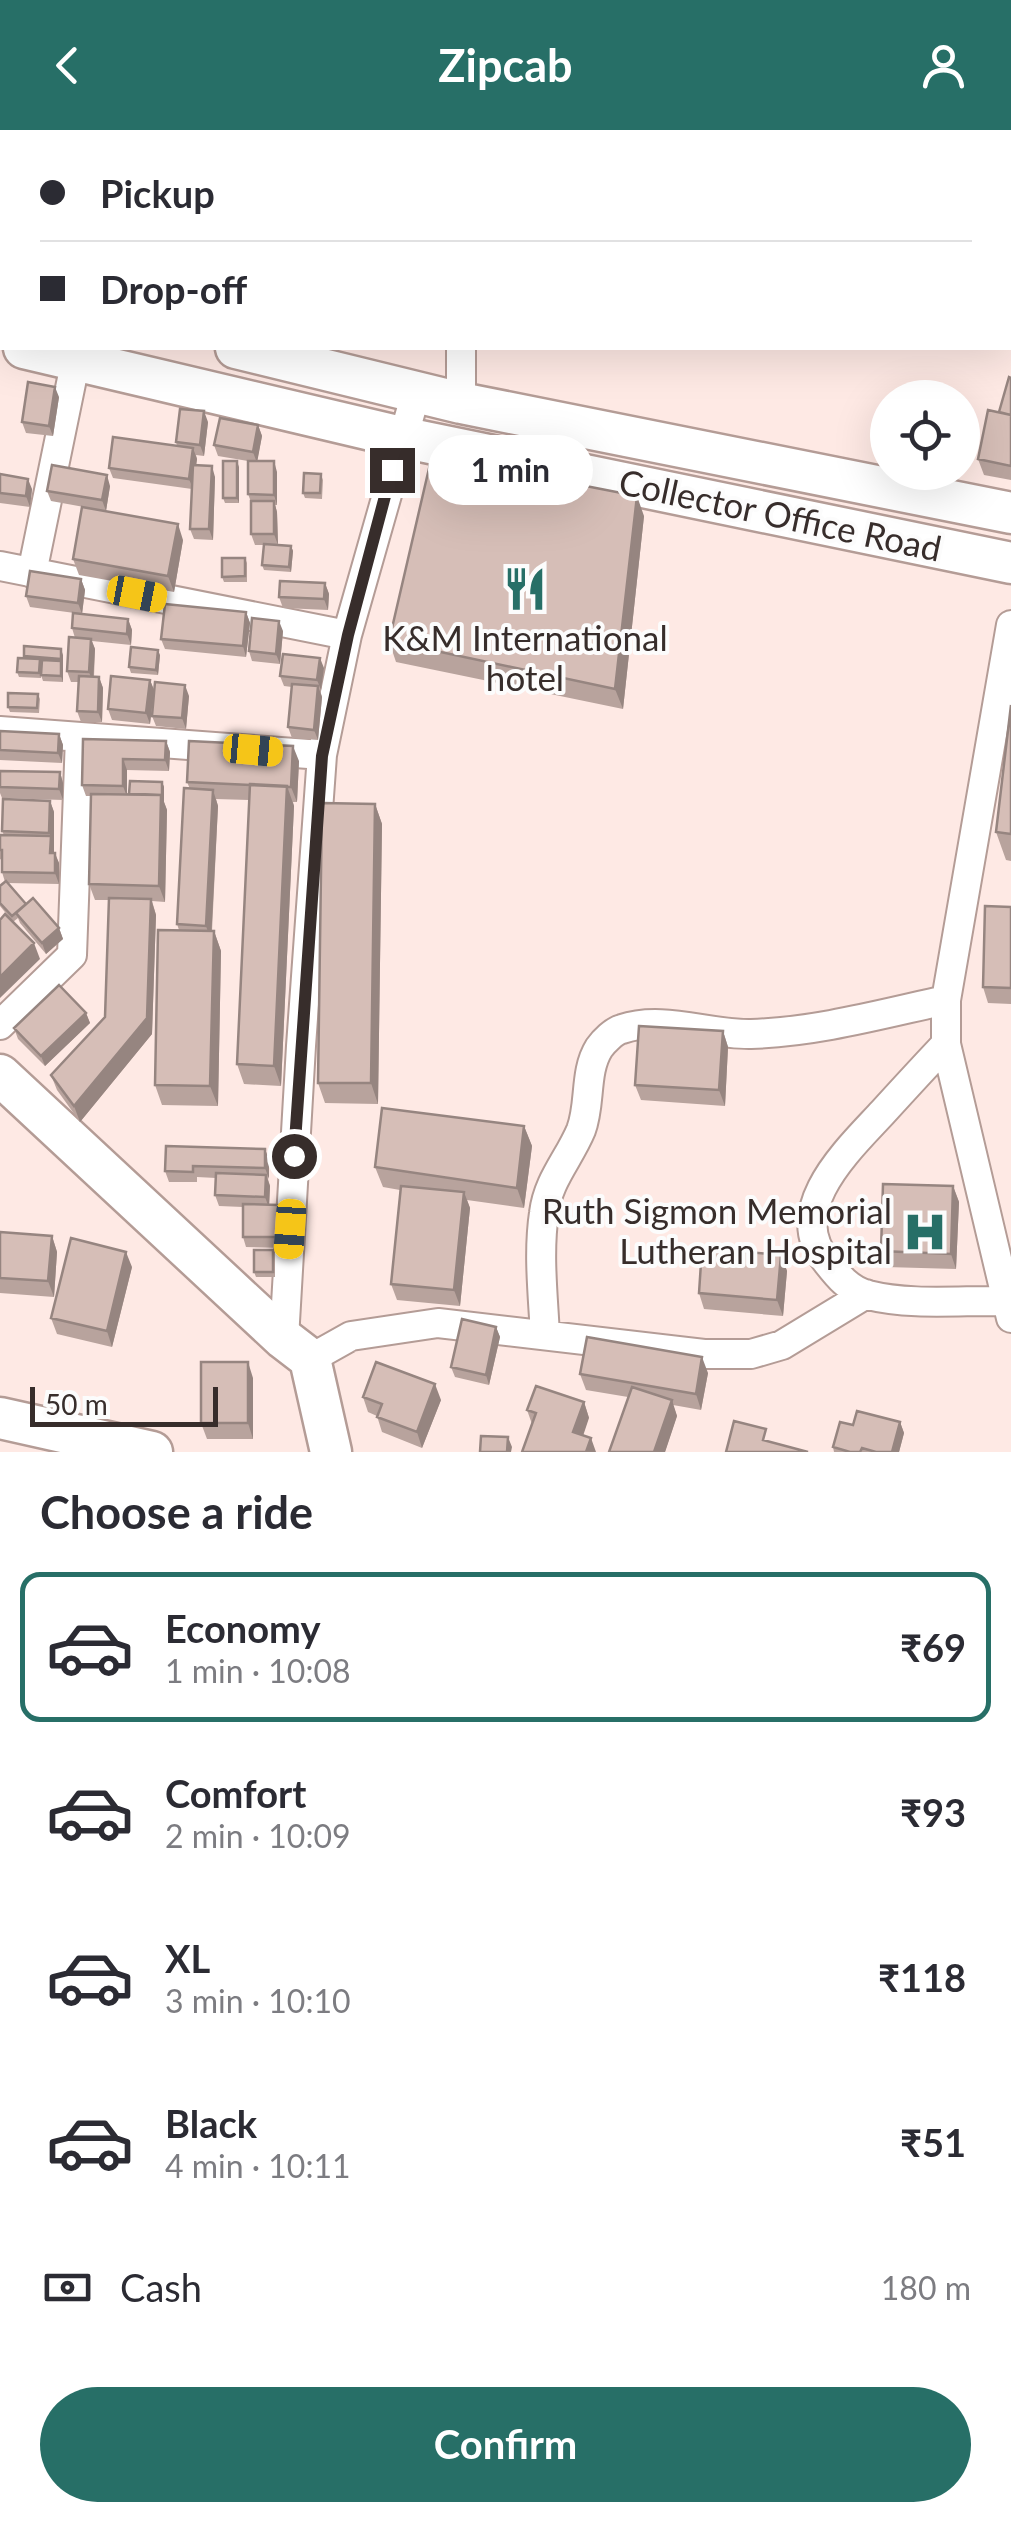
<!DOCTYPE html>
<meta charset="utf-8">
<style>
body{margin:0;font-family:Lato,sans-serif;background:#f2f2f3;color:#2b2b33;height:100vh;display:flex;flex-direction:column;font-size:38px;white-space:nowrap}
*{box-sizing:border-box;margin:0}
p{font-size:32px;color:#7c7c81}
.icon{flex:none;width:55px;height:55px;fill:none;stroke:currentColor;stroke-width:2;stroke-linecap:round;stroke-linejoin:round}
.map{position:relative;height:1322px;overflow:hidden}
.details{display:flex;flex-direction:column;background:#fff;flex:1}
.details>*{flex:none}
.hud{position:absolute;left:0px;top:0px;width:1012px;height:220px;box-shadow:0 10px 40px #0002;display:grid;align-content:center;height:220px;padding:0 40px;background:#fff}
.buttons{position:absolute;left:870px;top:250px;display:grid;gap:20px}
.buttons a{display:grid;place-items:center;width:110px;height:110px;border-radius:50%;background:#fff;box-shadow:0 10px 40px #0002;font-size:50px}
.scale{position:absolute;left:30px;bottom:25px;width:188px;box-sizing:border-box;padding-left:10px;border:5px solid #372d2b;border-top:0;font-size:28px;line-height:35px;white-space:nowrap;color:#372d2b;-webkit-text-stroke:8px #fcfcfc;paint-order:stroke}
.end{position:absolute;width:45px;height:45px;margin:-22px;border:12px solid #372d2b;background:#fff;box-shadow:0 0 0 5px #fff}
.from{border-radius:50%}
.bubble{position:absolute;height:70px;border-radius:35px;background:#fff;box-shadow:0 10px 40px #0002;font-size:32px;font-weight:700;line-height:70px;text-align:center}
.car{position:absolute;width:30px;height:60px;margin:-30px -15px;border-radius:12px;box-shadow:0 0 8px 2px #0007;background:linear-gradient(#f5c518 24%,#345 0 40%,#f5c518 0 76%,#345 0 86%,#f5c518 0)}
.hud b{display:flex;align-items:center;gap:35px;height:95px;font-size:38px}
.hud b+b{border-top:2px solid #e1e1e2}
.hud i{width:25px;height:25px;background:#2b2b33}
ul{padding:0;list-style:none}
li{display:flex;align-items:center;gap:30px;height:150px;margin:0 20px 15px;padding:0 20px;border:5px solid transparent;border-radius:20px}
li div{flex:1}
li b{display:block;font-size:38px}
li em{font-style:normal;font-weight:700}
li.selected{border-color:#276f67}
li>.icon{width:90px;height:90px;stroke-width:1.5}
h2{padding:0 40px;font-size:45px;line-height:120px}
.pay{display:flex;align-items:center;gap:25px;height:110px;padding:0 40px;font-size:38px}
.pay p{margin-inline-start:auto}
.action{display:flex;gap:20px;margin-top:auto;padding:20px 40px}
.action a{flex:1;height:115px;border-radius:60px;background:#276f67;color:#fff;font-size:40px;font-weight:700;line-height:115px;text-align:center}
header{display:flex;justify-content:space-between;align-items:center;height:130px;padding:0 40px;background:#276f67;color:#fff;font-size:45px;font-weight:700}
.map>svg:first-child{display:block}
.built{fill:#f4d9d2}
.lines{fill:none;stroke-linecap:round;stroke-linejoin:round}
.street-casing{stroke:#b49c96;stroke-width:32}
.secondary-casing{stroke:#b49c96;stroke-width:45}
.street{stroke:#fff;stroke-width:28}
.secondary{stroke:#fff;stroke-width:40}
.wall{fill:#b8a39d}
.shaded-wall{fill:#968580}
.building{fill:#d6beb7;stroke:#968580;stroke-width:2.5}
.route{stroke:#372d2b;stroke-width:12}
.labels{text-anchor:middle;stroke-width:8;stroke-linejoin:round;paint-order:stroke}
.street-label{font-size:35px;fill:#372d2b;stroke:#fcfcfc}
.poi-label{font-size:35px;fill:#372d2b;stroke:#fcfcfc}
</style>
<header><svg class="icon" aria-label="back" viewBox="0 0 24 24"><path d="M15 5l-7 7 7 7"/></svg>Zipcab<svg class="icon" aria-label="person" viewBox="0 0 24 24"><circle cx="12" cy="8" r="4"/><path d="M4 21q1-7 8-7t8 7"/></svg></header>
<div class="map">
<svg width="1011" height="1322" viewBox="0 0 1011 1322">
<rect width="100%" height="100%" fill="#fee9e4"/>
<path class="built" d="M0,0L40,2H2V124Z"/>
<g class="lines">
<g class="street-casing">
<path id="street" d="M460,2L461,0
M461,218V273
M0,436L347,505
M32,443L76,229
M1011,495L946,870V914L1011,1188
M0,601L322,625
M0,895L72,825L80,607
M946,914C925,936 904,959 883,982C849,1019 783,1079 827,1132C838,1146 849,1160 868,1165C912,1176 962,1170 1007,1171
M545,1205C543,1165 538,1123 544,1083C548,1050 569,1029 581,1000C591,974 584,942 599,918C604,911 614,901 622,899C663,885 709,905 751,904C817,902 882,884 946,870
M284,1209L301,916L322,625L347,505L416,263
M310,1229L351,1206L438,1193L704,1224H751L782,1215L866,1164"/>
</g>
<g class="secondary-casing">
<path id="secondary" d="M0,160L2,161
M24,218L401,307L1011,433
M236,218L461,273L1011,383
M0,945L284,1209L310,1229L331,1322
M0,1288L152,1322"/>
</g>
<use href="#street" class="street"/>
<use href="#secondary" class="secondary"/>
</g>
<path class="wall" d="M1011,248V350L984,345L978,329L1000,283Z
M59,267L53,306L26,303L22,292Z
M208,292L204,326L196,325L197,329L196,335L215,347L213,410L194,409L190,399L192,359L113,348L109,338L177,316L176,312Z
M258,295L262,306L257,331L277,342V375H275L277,382L278,415L291,416L293,421L291,442L264,440L262,435L264,415H255L251,404V372L248,364V331L218,326L214,315Z
M239,337V373H225L223,368Z
M0,344L32,359L30,377L0,373Z
M321,344L323,350L322,369L305,368L303,363Z
M110,356L106,381L51,371L47,361Z
M644,386L623,579L396,532L389,511Z
M183,410L174,462L79,445L73,429Z
M245,428L247,433V452H224L222,447Z
M81,449L85,460L82,484L30,477L26,466Z
M325,453L329,464L328,480L283,478L279,467Z
M246,482L250,493L246,527L165,519L161,509Z
M128,489L132,500L131,515L92,511L95,519L94,547H99L103,558L102,592H81L77,581L79,552H71L67,541L75,508L72,498Z
M283,501L280,534L252,531L249,521Z
M63,525V552L43,551L41,545L42,533L41,548L19,547L17,542L24,528V526Z
M160,525L158,545L131,543L129,537Z
M324,538L321,560H320L322,567L318,610L292,608L288,597L292,557L284,556L280,546Z
M150,550L154,560L150,594L112,590L108,579Z
M38,564L40,569L39,583L10,582L8,577Z
M189,566L186,599L156,596L152,586Z
M1011,575V731L1006,730L996,702Z
M0,601L59,604L63,615L62,633L0,630Z
M83,609L166,611L170,622L169,641L127,640V664L162,652L164,657V672L167,680L165,772L152,771L156,785L152,904L80,992L57,960L51,945L105,887L109,770H95L89,754L91,666H86L82,655Z
M299,631L297,672H293L294,676L281,956L244,954L237,934L249,670L216,669L218,676L212,801H214L221,821L218,976L162,975L155,955L179,800L177,794L190,659L187,652Z
M0,641L60,642L63,653V670L2,668L0,663Z
M50,671L54,682L53,712L54,723L59,733V754L7,753L26,774L59,798L63,809L46,824L20,793L18,788L13,792L0,776V756L5,752L2,742V730L0,729V705H4L2,701Z
M375,674L382,694L378,974L325,973L318,953Z
M1011,777V874L988,873L983,857Z
M86,883L90,893L45,936L18,909L14,898Z
M723,901L728,917L725,976L641,970L635,955Z
M524,996L532,1016L524,1078L467,1070L470,1078L460,1176L397,1170L391,1154L400,1060L383,1057L375,1037Z
M265,1019L269,1030L268,1049L270,1056L269,1075H278L282,1085L281,1118L246,1117L243,1107V1077L219,1076L215,1065L216,1048L197,1047V1052H169L165,1041Z
M953,1056L959,1072L956,1139L886,1137L881,1121Z
M0,1102L52,1106L57,1122L54,1167L0,1163Z
M273,1120L275,1125V1147H256L254,1142Z
M781,1125L787,1141L783,1186L704,1179L699,1163Z
M132,1137L112,1217L57,1204L51,1188Z
M496,1197L500,1207L489,1255L455,1247L451,1237Z
M708,1243L701,1280L673,1275L677,1286L665,1322H609L628,1267L586,1260L580,1244Z
M253,1248V1309H207L201,1293Z
M363,1267L441,1270L422,1318L382,1302L377,1286L368,1282Z
M584,1272L589,1288L532,1294L527,1280Z
M900,1292L904,1303L899,1322H834L833,1317L853,1295Z"/>
<path class="shaded-wall" d="M55,257L59,267L53,306L49,296Z
M204,281L208,292L204,326L200,315Z
M258,295L262,306L257,333L253,322Z
M193,318L197,329L193,359L189,349Z
M237,331L239,337V373L237,368Z
M274,331L277,342V375L274,365Z
M212,336L215,347L213,410L209,399Z
M107,345L110,356L106,381L102,370Z
M28,349L32,359L30,377L26,366Z
M637,366L644,386L623,579L615,559Z
M274,371L277,382L278,415L274,404Z
M178,394L183,410L174,462L168,446Z
M291,416L293,421L291,442L289,437Z
M81,449L85,460L82,484L78,473Z
M325,453L329,464L328,480L324,469Z
M246,482L250,493L246,527L243,516Z
M128,489L132,500L131,515L127,504Z
M279,491L283,501L280,534L276,524Z
M91,509L95,519L93,553L89,542Z
M61,519L63,525V552L61,546Z
M158,520L160,525L158,545L156,540Z
M320,528L324,538L321,560L317,550Z
M99,547L103,558L102,592L98,582Z
M150,550L154,560L150,594L146,583Z
M185,555L189,566L186,599L182,588Z
M318,556L322,567L318,610L314,600Z
M59,604L63,615L62,633L58,623Z
M166,611L170,622L169,641L165,630Z
M293,616L299,631L297,672L291,657Z
M123,629L127,640V667L123,656Z
M60,642L63,653V670L59,659Z
M162,652L164,657V672L167,680L165,772L159,756Z
M287,656L294,676L281,956L274,936Z
M213,660L218,676L211,811L206,796Z
M50,671L54,682V733L50,723Z
M375,674L382,694L378,974L371,953Z
M55,723L59,733V754L55,743Z
M151,769L156,785L152,904L80,992L74,976Z
M59,798L63,809L46,824L42,813Z
M214,801L221,821L218,976L210,956Z
M34,813L40,829L0,868V847Z
M86,883L90,893L45,936L41,926Z
M723,901L728,917L725,976L719,960Z
M524,996L532,1016L524,1078L517,1058Z
M265,1019L269,1030V1049L265,1038Z
M266,1045L270,1056L269,1078L265,1067Z
M953,1056L959,1072L956,1139L951,1124Z
M464,1062L470,1078L460,1176L454,1160Z
M278,1075L282,1085L281,1118L278,1107Z
M52,1106L57,1122L54,1167L48,1151Z
M126,1122L132,1137L112,1217L107,1201Z
M781,1125L787,1141L783,1186L777,1170Z
M496,1197L500,1207L489,1255L486,1245Z
M702,1227L708,1243L701,1280L696,1264Z
M248,1232L253,1248V1309L248,1293Z
M435,1254L441,1270L422,1318L417,1302Z
M672,1270L677,1286L665,1322H654Z
M584,1272L589,1288L579,1318L573,1302Z
M900,1292L904,1303L899,1322H892Z
M508,1307L512,1317L511,1322H507Z
M591,1308L596,1322H586Z"/>
<path class="building" d="M999,0H1011V23L1010,2H1000Z
M1009,247L1011,248V285L999,282Z
M28,252L55,257L49,296L22,292Z
M180,279L204,281L200,315L176,312Z
M988,280L1011,285V336L978,329Z
M220,288L258,295L253,322L214,315Z
M113,307L193,318L189,349L109,338Z
M223,331H237V368H223Z
M248,331H274V365L248,364Z
M430,334L514,342L637,366L615,559L389,511Z
M52,335L107,345L102,370L47,361Z
M193,335L212,336L209,399H190Z
M304,343L321,344L320,363H303Z
M0,344L28,349L26,366L0,363Z
M251,371H274V404H251Z
M82,377L178,394L168,446L73,429Z
M264,414L291,416L289,437L262,435Z
M222,428H245V446L222,447Z
M30,441L81,449L78,473L26,466Z
M280,451L325,453L324,469L279,467Z
M165,474L246,482L243,516L161,509Z
M73,483L128,489L127,504L72,498Z
M252,488L279,491L276,524L249,521Z
M69,507L91,509L89,542L67,541Z
M24,516L61,519V529L24,526Z
M131,517L158,520L156,540L129,537Z
M283,524L320,528L317,550L280,546Z
M18,528L40,529L39,543L17,542Z
M42,530L61,531V546L41,545Z
M79,546L99,547L98,582L77,581Z
M111,546L150,550L146,583L108,579Z
M155,552L185,555L182,588L152,586Z
M292,554L318,556L314,600L288,597Z
M8,563L38,564L37,578L8,577Z
M1011,575V704L996,702Z
M0,601L59,604L58,623L0,620Z
M83,609L166,611L165,630L123,629V656L82,655Z
M189,611L293,616L291,657L187,652Z
M0,641L60,642L59,659L0,657Z
M130,651L162,652V668L161,665L129,664Z
M250,654L287,656L274,936L237,934Z
M184,658L213,660L206,796L177,794Z
M91,664L161,665L159,756L89,754Z
M3,669L50,671L49,703L2,701Z
M322,673L375,674L371,953H318Z
M0,705L51,706L50,723H55V743L2,742V720H0Z
M6,751L26,774L12,786L0,773V756Z
M33,768L59,798L42,813L16,783Z
M109,768L151,769L147,888L74,976L51,945L105,887Z
M985,776L1011,777V858L983,857Z
M5,784L34,813L0,847V790Z
M158,800L214,801L210,956L155,955Z
M59,855L86,883L41,926L14,898Z
M639,896L723,901L719,960L635,955Z
M382,978L524,996L517,1058L375,1037Z
M166,1016L265,1019V1038L193,1036V1042L165,1041Z
M216,1043L266,1045L265,1067L215,1065Z
M883,1054L953,1056L951,1124L881,1121Z
M401,1056L464,1062L454,1160L391,1154Z
M243,1074L278,1075V1107H243Z
M0,1102L52,1106L48,1151L0,1148Z
M71,1108L126,1122L107,1201L51,1188Z
M702,1118L781,1125L777,1170L699,1163Z
M254,1120H273V1142H254Z
M462,1189L496,1197L486,1245L451,1237Z
M587,1207L702,1227L696,1264L580,1244Z
M201,1232H248V1293H201Z
M376,1232L435,1254L417,1302L377,1287L382,1274L363,1267Z
M536,1256L584,1272L573,1302L591,1308L586,1322H522L536,1283L527,1280Z
M632,1257L672,1270L654,1322H609Z
M857,1281L900,1292L892,1322H876L862,1318L860,1322H850L833,1317L840,1292L853,1295Z
M734,1291L766,1299L763,1310L808,1322H726Z
M481,1306L508,1307L507,1322H480Z"/>
<g class="lines">
<path class="route" d="M294,1026L322,626L348,505L392,340"/>
</g>
<defs>
<g id="restaurant-bare" transform="scale(3.45)"><path d="M-5-6h1v4h1v-4h1v4h1v-4h1v5L-1.5 .5V6h-2V.5L-5-1ZM5-6V6H3V1.5H1.5Q1.5-4 5-6Z" fill="#276f67" stroke="#fcfcfc" stroke-width="2.5" paint-order="stroke"/></g>
<g id="hospital-bare" transform="scale(3.45)"><path d="M-5-5h3v3.5h4V-5h3V5h-3V1.5h-4V5h-3Z" fill="#276f67" stroke="#fcfcfc" stroke-width="2.5" paint-order="stroke"/></g>
</defs>
<g fill-rule="evenodd">
<use href="#restaurant-bare" x="525" y="459"/>
<use href="#hospital-bare" x="925" y="1102"/>
</g>
<g class="labels">
<g class="street-label">
<text transform="translate(780 386) rotate(12)" y="12">Collector Office Road</text>
</g>
<g class="poi-label">
<text x="525" y="521">K&amp;M International<tspan x="525" dy="40">hotel</tspan></text>
<text x="892" y="1094" text-anchor="end">Ruth Sigmon Memorial<tspan x="892" dy="40">Lutheran Hospital</tspan></text>
</g>
</g>
</svg>
<div class="buttons">
<a><svg class="icon" aria-label="locate" viewBox="0 0 24 24"><circle cx="12" cy="12" r="6"/><path d="M12 2v4M12 18v4M2 12h4M18 12h4"/></svg></a>
</div>
<div class="scale">50 m</div>
<i class="end from" style="left:294px;top:1026px"></i>
<i class="end" style="left:392px;top:340px"></i>
<div class="bubble" style="left:428px;top:305px;width:165px">1 min</div>
<i class="car" style="left:137px;top:464px;rotate:101deg"></i>
<i class="car" style="left:253px;top:620px;rotate:95deg"></i>
<i class="car" style="left:290px;top:1099px;rotate:184deg"></i>
<div class="hud">
<b><i class="from"></i>Pickup</b>
<b><i></i>Drop-off</b>
</div>
</div>
<section class="details">
<h2>Choose a ride</h2>
<ul>
<li class="selected"><svg class="icon" aria-label="car" viewBox="0 0 24 24"><path d="M5 17H2v-5l4-1 3-4h7l3 4 3 1v5h-3M9 17h6M6 11h13"/><circle cx="7" cy="17" r="2"/><circle cx="17" cy="17" r="2"/></svg><div><b>Economy</b><p>1 min · 10:08</p></div><em>₹69</em></li>
<li><svg class="icon" aria-label="car" viewBox="0 0 24 24"><path d="M5 17H2v-5l4-1 3-4h7l3 4 3 1v5h-3M9 17h6M6 11h13"/><circle cx="7" cy="17" r="2"/><circle cx="17" cy="17" r="2"/></svg><div><b>Comfort</b><p>2 min · 10:09</p></div><em>₹93</em></li>
<li><svg class="icon" aria-label="car" viewBox="0 0 24 24"><path d="M5 17H2v-5l4-1 3-4h7l3 4 3 1v5h-3M9 17h6M6 11h13"/><circle cx="7" cy="17" r="2"/><circle cx="17" cy="17" r="2"/></svg><div><b>XL</b><p>3 min · 10:10</p></div><em>₹118</em></li>
<li><svg class="icon" aria-label="car" viewBox="0 0 24 24"><path d="M5 17H2v-5l4-1 3-4h7l3 4 3 1v5h-3M9 17h6M6 11h13"/><circle cx="7" cy="17" r="2"/><circle cx="17" cy="17" r="2"/></svg><div><b>Black</b><p>4 min · 10:11</p></div><em>₹51</em></li>
</ul>
<div class="pay"><svg class="icon" aria-label="cash" viewBox="0 0 24 24"><path d="M3 7h18v10H3z"/><circle cx="12" cy="12" r="2"/></svg>Cash<p>180 m</p></div>
<div class="action"><a>Confirm</a></div>
</section>
